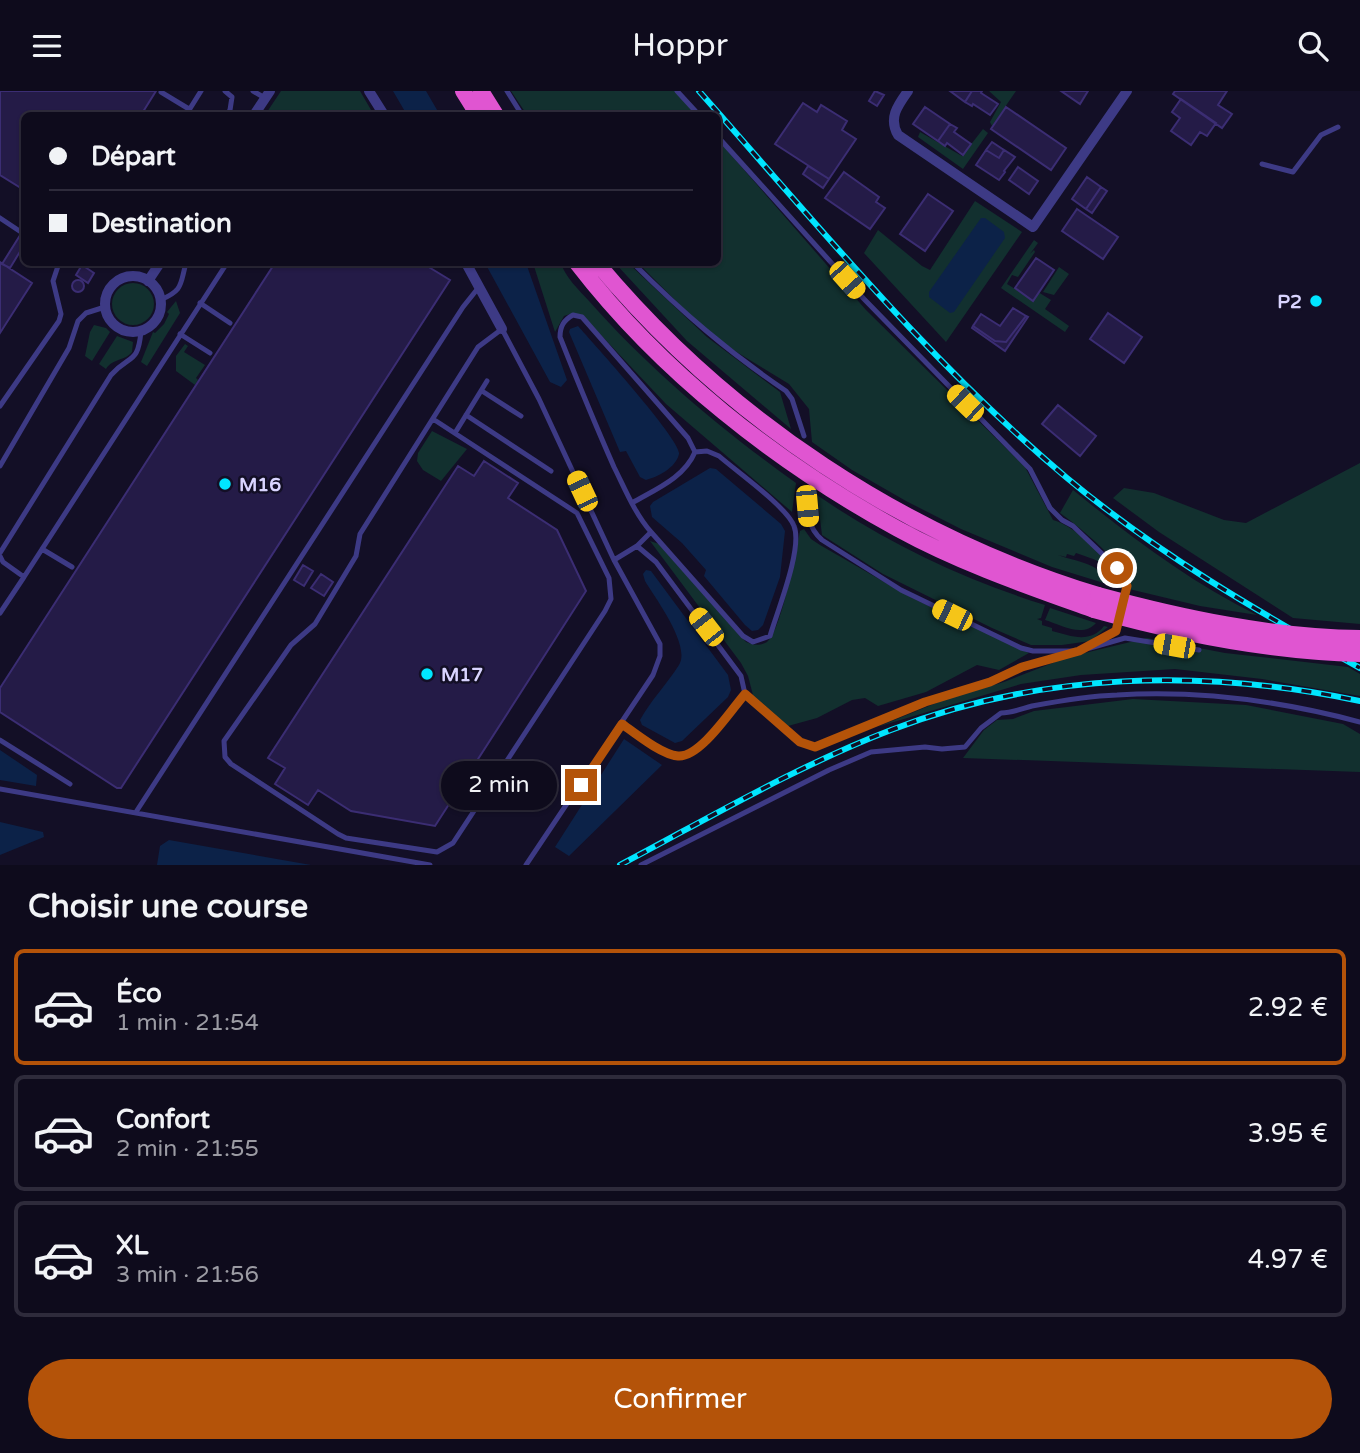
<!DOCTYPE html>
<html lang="fr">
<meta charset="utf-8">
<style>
body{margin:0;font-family:"Varela Round",sans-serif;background:#171425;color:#f1f3f6;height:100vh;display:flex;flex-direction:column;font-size:26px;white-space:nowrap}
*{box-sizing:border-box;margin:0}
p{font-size:23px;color:#9b9ba3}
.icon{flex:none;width:38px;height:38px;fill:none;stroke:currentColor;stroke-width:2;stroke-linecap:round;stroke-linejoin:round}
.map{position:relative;height:774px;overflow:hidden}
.drawer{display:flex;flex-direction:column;background:#0e0b1c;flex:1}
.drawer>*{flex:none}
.guide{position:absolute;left:21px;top:21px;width:700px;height:154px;border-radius:10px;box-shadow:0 2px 5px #0004,0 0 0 2px #2e2b3b;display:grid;align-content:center;height:154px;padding:0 28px;background:#0e0b1c}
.end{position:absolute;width:32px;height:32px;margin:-16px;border:9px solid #b45309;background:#fff;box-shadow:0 0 0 4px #fff}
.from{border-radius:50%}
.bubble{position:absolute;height:49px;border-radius:24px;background:#0e0b1c;box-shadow:0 2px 5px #0004,0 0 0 2px #2e2b3b;font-size:23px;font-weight:600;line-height:49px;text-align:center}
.car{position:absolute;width:21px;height:42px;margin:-21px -10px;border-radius:9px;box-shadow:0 0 5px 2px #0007;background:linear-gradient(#f5c518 24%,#345 0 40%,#f5c518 0 76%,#345 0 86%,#f5c518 0)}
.guide b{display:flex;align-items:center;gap:24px;height:66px;font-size:26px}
.guide b+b{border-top:2px solid #2e2b3b}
.guide i{width:18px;height:18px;background:#f1f3f6}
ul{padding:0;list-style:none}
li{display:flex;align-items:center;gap:21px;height:116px;margin:0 14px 10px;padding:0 14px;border:4px solid #2e2b3b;border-radius:10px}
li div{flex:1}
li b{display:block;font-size:26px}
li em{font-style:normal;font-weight:600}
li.current{border-color:#b45309}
li>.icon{width:63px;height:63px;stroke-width:1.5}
h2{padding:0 28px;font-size:32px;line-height:84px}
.primary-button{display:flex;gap:14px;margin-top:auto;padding:14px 28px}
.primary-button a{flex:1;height:80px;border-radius:42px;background:#b45309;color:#fff;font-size:28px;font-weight:600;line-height:80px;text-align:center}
header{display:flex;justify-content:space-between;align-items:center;height:91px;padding:0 28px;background:#0e0b1c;font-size:32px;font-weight:600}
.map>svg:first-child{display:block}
.green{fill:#12302f}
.water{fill:#0c2248}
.building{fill:#241b47;stroke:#3b2d73;stroke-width:2}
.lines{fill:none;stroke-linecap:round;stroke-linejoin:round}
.service{stroke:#3d3a85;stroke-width:5}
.minor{stroke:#3d3a85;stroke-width:10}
.trunk{stroke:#e055d1;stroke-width:16}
.rail-casing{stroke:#00e5ff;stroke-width:6}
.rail{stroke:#130f26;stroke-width:3.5;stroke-dasharray:10;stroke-linecap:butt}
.trunk-bridge{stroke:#e055d1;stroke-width:16}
.route{stroke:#b45309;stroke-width:9}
.poi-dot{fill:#00e5ff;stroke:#130f26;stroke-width:2.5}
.labels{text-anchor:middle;stroke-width:5;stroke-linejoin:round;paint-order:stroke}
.poi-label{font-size:19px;font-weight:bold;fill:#d9d4ff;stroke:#130f26;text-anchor:start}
</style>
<header><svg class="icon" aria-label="menu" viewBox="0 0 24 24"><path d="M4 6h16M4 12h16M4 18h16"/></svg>Hoppr<svg class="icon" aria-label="search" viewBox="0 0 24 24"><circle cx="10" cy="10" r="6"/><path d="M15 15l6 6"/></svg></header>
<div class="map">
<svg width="1360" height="774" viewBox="0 0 1360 774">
<rect width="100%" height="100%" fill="#130f26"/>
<path class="green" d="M281,0H360L374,24H265Z
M511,0H675L696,24H527Z
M989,0H1016L992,35L990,31L1001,11Z
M983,38L988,42L963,78L918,46L920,41L962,65Z
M718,49L866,219L1025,376L1053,429C1077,435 1114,473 1123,497L1116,495C1112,472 1096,469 1076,462L1074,465L1067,463L1066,466L1058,464C1076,471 1103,472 1107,493L1052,476L961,438L906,410L852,379L812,351L809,318L789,293L735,260L696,230L638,172H718Z
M975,110L1022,141L946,251L864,162L878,139L922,175L930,179Z
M1034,149L1038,152L1030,163L1034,159L1035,161L1018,186L1012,184L1007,193L1033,209L1038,201L1051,209L1045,218L1069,235L1065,241L1001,197Z
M533,172H561C565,186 579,199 589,210C649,278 723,340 796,392L792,421L666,313L583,225L570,223L564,225L555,241Z
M615,172H628L707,246L780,301L791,338L687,250Z
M1059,176L1069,183L1054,204L1043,201Z
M112 213a21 21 0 1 1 42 0a21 21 0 1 1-42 0Z
M176,210L180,222L147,275L141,271L153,241L155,242L164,233L169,223L167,221Z
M94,234L106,237L110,241L92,270L85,265L90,241Z
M117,245L133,251L132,261C125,270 113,267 106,278L99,273Z
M185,253L188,255L184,261L205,274L196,287L198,289L195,294L176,280V265Z
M432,340L467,358L441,390L423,379L417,370L418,362Z
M1360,372V533L1293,527L1159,441L1113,407L1124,397L1154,402L1224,429L1246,432Z
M1073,399C1131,446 1190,491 1257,524L1200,515L1129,498C1130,476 1078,435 1060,422Z
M817,404C886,452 965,489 1045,514L1041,527L1037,528L1042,530V534L1052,537V540C1071,545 1090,553 1104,535L1108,536L1090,550L1062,554H1031L992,537L883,483L822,444Z
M804,438L811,448L820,454L912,507L1029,562L999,579L977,574L926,601L878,615L865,607L852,609L817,627L788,635L753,604L748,585L741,572L650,450L659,453L746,551C753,554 760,555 767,551C781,541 796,460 800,440Z
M1050,517L1096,532C1083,547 1061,534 1045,529Z
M1147,547L1225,562L1348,576L1360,583V605L1262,588L1175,578L1081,584L1021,593L877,636L946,608L1004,591L1068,566Z
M1133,608L1246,614L1343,633L1360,643V681L963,667L984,639L997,629L1013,628L1034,620Z"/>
<path class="water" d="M393,0H426L440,24H407Z
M981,127H985L1004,141L1005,147L954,221L950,222L929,206V201Z
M485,172H526L567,289L561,296L550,291Z
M578,235C592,251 682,350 679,363C676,377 657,386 646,389L640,386L626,360L620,361L569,241L570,238Z
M710,377L716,378L781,433L785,440L780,486L763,534L758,539L752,540L745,534L704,485L706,479L682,452L652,426L650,415L653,411Z
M646,479L651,480L728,584L731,599L728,606L682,650L675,652L642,634L640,629C651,609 667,593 679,574C691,555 656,508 645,490L643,483Z
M624,648L662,674L569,765L555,756Z
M0,659L37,684L36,695L0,689Z
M0,731L43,741L44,746L0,764Z
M169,749L311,774H157L160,755Z"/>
<path class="building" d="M0,0H156L141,24H24V99L0,84Z
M875,0L884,4L877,15L869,10Z
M950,0H972L965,11Z
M972,0H982L981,2L998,13L990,24L973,13L972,15L965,11Z
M1061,0H1088L1080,13Z
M1175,0H1227L1218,14L1232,23L1222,37L1173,3Z
M1181,8L1216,32L1207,45L1200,41L1191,54L1171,40L1180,27L1172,21Z
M803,12L817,21L821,14L847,30L842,39L856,48L829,88L775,53Z
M925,16L950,33L938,50L913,33Z
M1006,16L1066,57L1051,79L991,38Z
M950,33L957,37L954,41L971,53L963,64L947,52L945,55L938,50Z
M992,51L1004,59L999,67L986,59Z
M986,59L999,67L1004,59L1015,66L1004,80L1005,81L999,89L976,74Z
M808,75L829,88L823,97L803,83Z
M1018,76L1038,90L1029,103L1009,89Z
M844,81L879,106L876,111L885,117L870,138L825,107Z
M1087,86L1101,96L1086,118L1072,108Z
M1101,96L1107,100L1092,122L1086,118Z
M928,103L953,120L925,160L900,143Z
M1077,118L1118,146L1103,168L1062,140Z
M24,138V154L10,177L2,173Z
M1036,167L1054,179L1033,210L1015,197Z
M0,171L32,192L0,242Z
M275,172H422L450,189L121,697H117L0,621V597Z
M82,174L94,182L88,192L76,184Z
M72 195a6 6 0 1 1 12 0a6 6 0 1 1-12 0Z
M1013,217L1026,225L1006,251L995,250L973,235L981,223L1000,235Z
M1108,222L1142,246L1124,272L1090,248Z
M1026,225L1028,226L1005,260L972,237L973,235L995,250L1006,251Z
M1058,314L1096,345L1080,365L1042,333Z
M484,370L518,392L508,407L557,439L586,500L435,735L351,720L318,699L308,714L275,693L285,677L268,667L458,375L474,385Z
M303,474L313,480L304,495L294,489Z
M321,483L333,491L324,505L311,497Z"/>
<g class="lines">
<path class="service" d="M225,0L232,6L230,19L226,24
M253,0L265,7
M507,0L522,24
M677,0L699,24
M161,1L189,18
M186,24L201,0
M718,46L864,208L1030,378L1050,417L1062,429L1073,435L1117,477L1127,495L1123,509
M1262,73L1293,81L1321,44L1338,36
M0,127L24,143
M633,172C683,222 727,260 786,300L792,308L804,345
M160,209C184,199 180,193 186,172
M200,212L230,232
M180,243L210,262
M482,300L521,325
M0,315L59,230L61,223L53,190L59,172
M466,324L551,380
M433,328L577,422L609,487L611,508L605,520L453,752L437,761L346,747L338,743L231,673L225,666L224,650L291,554L315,533L356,465L360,443L478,256L502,238L539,308L614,469L660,553V565L653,584L526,774
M455,342L487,290
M0,375L69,257L78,230L86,222L105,216
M806,397C807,418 806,435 822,449L901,499L1021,557L1033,560H1079L1116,540L1118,529
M632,412C656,398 684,387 695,361
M637,455L651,441L743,545L753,551L770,545C777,521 803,457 794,435C787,416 736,380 719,365L707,360L695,361L688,347L582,226L573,224C564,229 560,235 560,246C577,289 595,333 614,376C625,398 635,423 651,441
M42,458L72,476
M0,462L111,284C130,263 138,274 141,240
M0,465L3,471L24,486L0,522
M614,469L637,455L656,471L741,585L745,603C731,619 700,667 678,665C662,664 636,643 622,633
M24,486L227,172
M1090,557L1125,547L1199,559
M745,603L800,651L815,655L925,611L990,591L1022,576L1070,562
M0,649L70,693
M0,698L430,774
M136,721L463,216L479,196
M641,774L829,679L871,661L925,656L942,658L965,656L981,637L1001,622C1012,622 1021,618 1032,615C1059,610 1089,605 1117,604C1199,599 1281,610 1360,631"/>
<path class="minor" d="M369,0L384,24
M908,0C898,14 888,27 898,44L1033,136L1127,0
M254,24L270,0
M466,172L502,238
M105 213a28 28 0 1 1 56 0a28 28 0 1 1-56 0Z
M148,190L160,172"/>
<path class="trunk" d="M463,0L478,24
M481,0L496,24
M577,172C661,281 777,372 898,438C960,472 1027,495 1094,519
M597,172C727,328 904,445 1098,504"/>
<g class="rail-casing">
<path id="rail" d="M699,0C817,133 930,272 1067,387C1157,462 1258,521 1360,577
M620,774C709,727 797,675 891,639C1041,581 1203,577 1360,610"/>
</g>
<use href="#rail" class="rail"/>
<path class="trunk-bridge" d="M1098,504C1183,527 1272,546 1360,547
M1094,519C1180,543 1270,561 1360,563"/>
</g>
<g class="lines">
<path class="route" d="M581,694L622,633C636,643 662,664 678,665C700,667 731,619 745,603L800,651L815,656L925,611L990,591L1022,576L1079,560L1116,540L1127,495L1117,477"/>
</g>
<g class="poi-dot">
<circle cx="1316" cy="210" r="7"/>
<circle cx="225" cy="393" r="7"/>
<circle cx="427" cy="583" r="7"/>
</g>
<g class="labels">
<g class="poi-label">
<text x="1302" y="217" text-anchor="end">P2</text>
<text x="239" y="400">M16</text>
<text x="441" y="590">M17</text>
</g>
</g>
</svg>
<i class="end from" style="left:1117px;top:477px"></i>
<i class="end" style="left:581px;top:694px"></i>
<div class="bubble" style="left:441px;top:670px;width:116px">2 min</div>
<i class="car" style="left:847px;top:189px;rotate:138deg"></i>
<i class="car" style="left:965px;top:312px;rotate:314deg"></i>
<i class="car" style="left:582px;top:400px;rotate:335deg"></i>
<i class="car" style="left:807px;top:415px;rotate:175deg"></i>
<i class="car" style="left:952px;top:524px;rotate:296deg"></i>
<i class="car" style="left:706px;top:536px;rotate:322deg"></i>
<i class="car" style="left:1174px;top:555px;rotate:280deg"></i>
<div class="guide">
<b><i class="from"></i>Départ</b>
<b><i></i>Destination</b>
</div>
</div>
<section class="drawer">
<h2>Choisir une course</h2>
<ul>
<li class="current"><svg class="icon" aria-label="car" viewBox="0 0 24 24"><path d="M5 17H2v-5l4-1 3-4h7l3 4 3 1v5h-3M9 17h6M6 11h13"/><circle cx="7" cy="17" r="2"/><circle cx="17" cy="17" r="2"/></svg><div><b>Éco</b><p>1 min · 21:54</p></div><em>2.92 €</em></li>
<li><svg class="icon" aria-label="car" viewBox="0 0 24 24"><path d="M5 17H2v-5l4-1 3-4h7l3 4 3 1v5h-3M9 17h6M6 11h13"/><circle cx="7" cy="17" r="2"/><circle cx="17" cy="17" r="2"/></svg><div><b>Confort</b><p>2 min · 21:55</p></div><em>3.95 €</em></li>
<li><svg class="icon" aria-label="car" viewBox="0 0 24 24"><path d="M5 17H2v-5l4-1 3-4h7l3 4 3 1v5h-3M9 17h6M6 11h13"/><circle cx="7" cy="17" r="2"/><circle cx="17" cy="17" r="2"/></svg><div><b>XL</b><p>3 min · 21:56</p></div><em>4.97 €</em></li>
</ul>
<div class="primary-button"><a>Confirmer</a></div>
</section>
